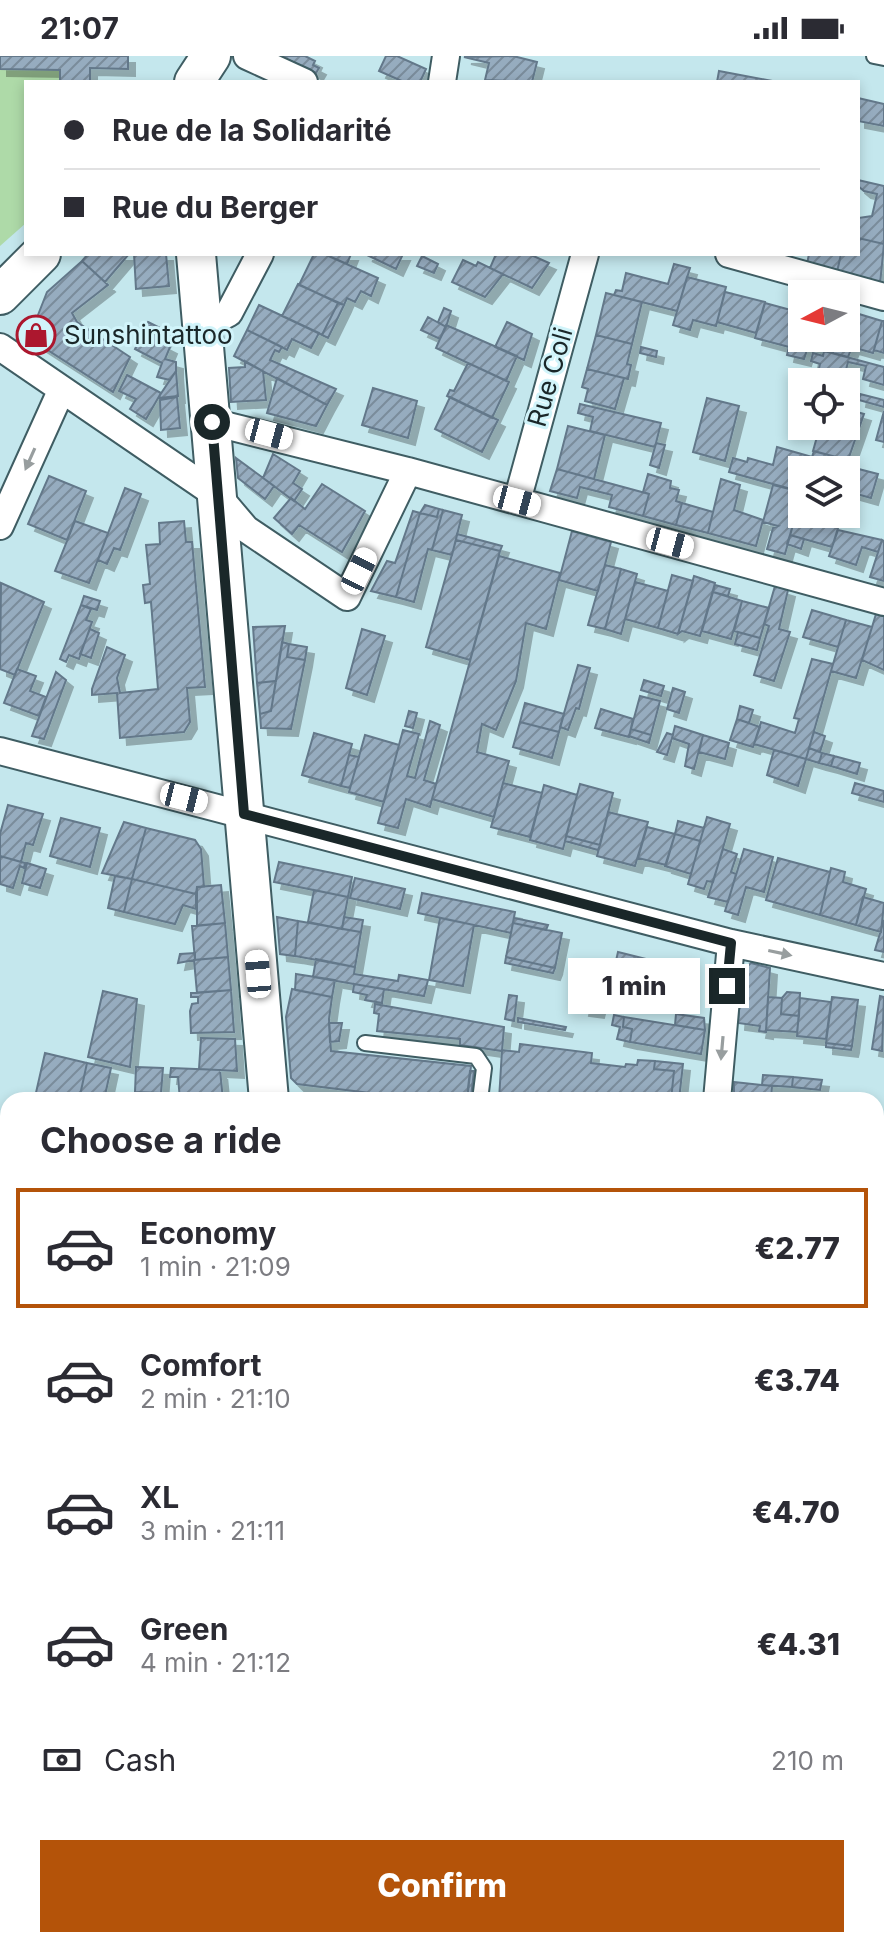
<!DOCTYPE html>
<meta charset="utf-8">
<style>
body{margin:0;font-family:Inter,sans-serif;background:#f2f2f3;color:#2b2b33;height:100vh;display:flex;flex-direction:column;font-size:30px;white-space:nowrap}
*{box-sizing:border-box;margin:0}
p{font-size:26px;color:#7c7c81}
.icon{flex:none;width:44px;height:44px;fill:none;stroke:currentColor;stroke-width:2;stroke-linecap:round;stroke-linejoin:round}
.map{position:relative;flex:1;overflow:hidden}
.drawer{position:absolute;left:0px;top:1036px;width:884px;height:856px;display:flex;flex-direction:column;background:#fff;border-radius:24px 24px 0 0;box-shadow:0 4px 12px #0003}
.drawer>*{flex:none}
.hud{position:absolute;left:24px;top:24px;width:836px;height:176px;border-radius:0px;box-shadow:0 4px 12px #0003;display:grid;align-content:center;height:176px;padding:0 40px;background:#fff}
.needle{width:52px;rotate:263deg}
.tools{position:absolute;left:788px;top:224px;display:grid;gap:16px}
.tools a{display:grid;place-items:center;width:72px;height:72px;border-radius:0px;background:#fff;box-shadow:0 4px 12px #0003;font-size:40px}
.end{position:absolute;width:36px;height:36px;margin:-18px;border:10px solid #1a2729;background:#fff;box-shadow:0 0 0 4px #fff}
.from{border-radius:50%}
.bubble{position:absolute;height:56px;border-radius:0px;background:#fff;box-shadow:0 4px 12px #0003;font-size:26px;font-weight:800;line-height:56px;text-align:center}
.car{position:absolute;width:24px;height:48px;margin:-24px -12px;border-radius:10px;box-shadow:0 0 6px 2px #0007;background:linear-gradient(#fff 24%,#345 0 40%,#fff 0 76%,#345 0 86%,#fff 0)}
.hud b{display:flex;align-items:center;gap:28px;height:76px;font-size:30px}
.hud b+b{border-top:2px solid #e1e1e2}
.hud i{width:20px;height:20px;background:#2b2b33}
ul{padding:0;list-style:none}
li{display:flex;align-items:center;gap:24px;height:120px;margin:0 16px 12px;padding:0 24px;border:4px solid transparent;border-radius:0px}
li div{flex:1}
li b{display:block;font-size:30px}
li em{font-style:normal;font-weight:800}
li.current{border-color:#b45309}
li>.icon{width:72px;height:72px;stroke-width:1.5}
h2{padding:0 40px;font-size:36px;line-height:96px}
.pay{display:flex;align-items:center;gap:20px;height:88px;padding:0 40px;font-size:30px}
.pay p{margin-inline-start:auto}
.primary-button{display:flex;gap:16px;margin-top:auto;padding:16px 40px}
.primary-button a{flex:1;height:92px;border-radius:0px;background:#b45309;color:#fff;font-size:32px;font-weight:800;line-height:92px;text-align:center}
.status{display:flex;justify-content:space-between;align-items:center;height:56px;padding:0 40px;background:#fff;direction:ltr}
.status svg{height:22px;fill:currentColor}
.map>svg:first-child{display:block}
.green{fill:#aedaa8}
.building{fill:url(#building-hatch);stroke:#63788a;stroke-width:2;filter:url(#shadow)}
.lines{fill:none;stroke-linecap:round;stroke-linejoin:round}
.lane-casing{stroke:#3f5d63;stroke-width:18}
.street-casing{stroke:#3f5d63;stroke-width:30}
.secondary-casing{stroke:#3f5d63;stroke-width:42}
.lane{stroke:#fff;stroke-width:14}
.street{stroke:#fff;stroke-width:26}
.secondary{stroke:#fff;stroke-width:38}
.oneway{fill:#989e9f}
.route{stroke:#1a2729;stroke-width:10}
.labels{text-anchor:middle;stroke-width:6;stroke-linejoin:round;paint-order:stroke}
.poi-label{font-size:26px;fill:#1a2729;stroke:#d1f4fa;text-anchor:start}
.street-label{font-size:26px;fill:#1a2729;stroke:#d1f4fa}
</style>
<div class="status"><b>21:07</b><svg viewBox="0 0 49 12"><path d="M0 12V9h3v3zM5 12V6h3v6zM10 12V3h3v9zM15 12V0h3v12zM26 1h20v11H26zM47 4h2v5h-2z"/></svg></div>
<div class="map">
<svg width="884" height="1892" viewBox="0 0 884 1892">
<defs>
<pattern id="building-hatch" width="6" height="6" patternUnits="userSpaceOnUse" patternTransform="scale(2)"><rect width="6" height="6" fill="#96acbf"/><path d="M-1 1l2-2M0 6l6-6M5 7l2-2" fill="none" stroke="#7a8c9b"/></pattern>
<filter id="shadow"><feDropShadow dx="7" dy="7" stdDeviation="0" flood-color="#0004"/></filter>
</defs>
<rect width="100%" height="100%" fill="#c4e7ed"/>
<path class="green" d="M0,13L60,14V26H26V167L0,190Z"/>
<path class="building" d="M0,0H128V13L90,12V26H60V14L0,13Z
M280,0H305L315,5L313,9L319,12L316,17Z
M386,0H397L426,13L420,26H404L379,15Z
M513,0L537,6L532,26L485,24L489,7L464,1Z
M719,15L767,24L778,26H717Z
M858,42L884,48V70L858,65Z
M858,124L884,130V188L858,182V162L872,160L877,138L864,135L858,130Z
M858,182L884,188L880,228L837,216L841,198H858Z
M88,198H129L105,226L82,205Z
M134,198H166L169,230L136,233Z
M314,198H324L378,222L371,240L361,235L355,246L347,242L344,249L299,229Z
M324,198H351L347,208Z
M365,198H403L396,213Z
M496,198H529L549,207L532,232L490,212Z
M809,198H841L837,216L807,208Z
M422,200L438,208L434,217L417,210Z
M463,204L476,210L478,206L503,218L485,241L452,226Z
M82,205L108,229L72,257L77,266L130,301L113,336L29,282L47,236Z
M674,208L690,212L677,255L614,239L616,234L622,235L626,217L668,228Z
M687,221L726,231L716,270L693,264L690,274L673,269Z
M298,228L338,247L322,279L282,260Z
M725,236L765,246L756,277L717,266Z
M606,237L642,246L632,288L596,279Z
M338,247L344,249L328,282L322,279Z
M765,247L798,256L789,291L755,282Z
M259,249L319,277L311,292L292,283L287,294L247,274Z
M444,252L451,255L446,271L438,266Z
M798,255L802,256V282H837L833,297L790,286Z
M859,258L882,265L873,297L852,291L848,301L833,297L837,282H846V265L856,268Z
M428,261L446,271L440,283L421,274Z
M882,265H884V297L874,294Z
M148,266L168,276L162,287L170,291L165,303L176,306V315L170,324L157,321L162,307L135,293Z
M507,266L532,278L524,304L495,291Z
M446,269L517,300L506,325L436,292Z
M247,274L282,291L279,296L275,294L270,304L336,333L327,349L234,300Z
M596,279L632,288L627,308L631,309L628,323L587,313Z
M790,286L808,291L804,303L787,299Z
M641,291L657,295L656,301L640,297Z
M824,295L884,311V329L863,323L866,310L848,306L843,326H816L820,308L811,305L813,297L823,300Z
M245,305L263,315L266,344L231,346L229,312L245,311Z
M468,307L509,326L492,362L447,340L450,334L454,335Z
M587,313L624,322L615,353L585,345L588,333L582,331Z
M176,315L178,340L159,342L160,339Z
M127,319L161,337L146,363L130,353L136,343L119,335Z
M277,322L327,349L316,370L267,357Z
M373,332L417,345L408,382L362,369Z
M860,338L884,344V351L859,344Z
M177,341L180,372L161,374L160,344Z
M450,341L498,364L482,396L435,373Z
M707,342L739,350L725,405L693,396Z
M580,348L661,367L655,391L590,375L593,361L578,357Z
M846,353L864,358L848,404L813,395L820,370H846Z
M884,355V386L876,384Z
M568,370L605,379L594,423L557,413Z
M656,387L665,389L659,412L650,409Z
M777,391L812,401L808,414H802V436L729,416L733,402L747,406L748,402L773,409Z
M814,395L843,403L842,409L812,401Z
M273,398L300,415L293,427L302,433L294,445L263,422Z
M812,401L878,418L871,442L846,435V414H808Z
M236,402L274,430L265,443L238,422Z
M557,413L649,438L643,460L609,451L612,439L580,431L577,442L550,435Z
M648,418L671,425L670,432L679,434L676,445L682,447L676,469L643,460L649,438L643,436Z
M49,420L86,435L67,484L28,468Z
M721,423L740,429L734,454L763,464L756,490L708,477Z
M322,428L365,455L342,496L299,469L292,478L274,462L291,442L305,453Z
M773,429L802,436L785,498L767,493L773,472L778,470L763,466Z
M125,432L141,438L120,494L114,492L107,508L98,504Z
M682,447L713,456L708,477L676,469Z
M425,449L439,453L437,461L420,457Z
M439,453L443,454L432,494L428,493L414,546L396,541L420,457L437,461Z
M443,454L462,459L452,499L432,494Z
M413,455L420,457L396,541L371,535L387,505L395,507Z
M795,461L838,472L832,491L790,479Z
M75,465L108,477L89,527L55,515Z
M184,465L186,486H192L205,631L187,632L190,666L184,676L120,682L117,637L92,639V633L107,591L125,599L117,622L120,637L158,633L151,546L145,547L143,529L150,528L146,489L160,488L159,467Z
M838,474L882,484L878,496L862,491L856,509L829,500Z
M572,475L611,486L598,535L559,524Z
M457,478L502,490L500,495L456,484Z
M790,479L804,483L801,493L787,488Z
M456,484L500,495L470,604L426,591Z
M882,484L884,485V525L870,521Z
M499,500L560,517L546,573L526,567L516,625L496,674L482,668L477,696L509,705L494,761L432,743Z
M605,509L621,513L605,573L588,569Z
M621,513L637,518L621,578L605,573Z
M672,519L693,525L678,578L658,572Z
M694,520L715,527L700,580L682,575L678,578Z
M635,526L668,535L658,572L625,563Z
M1,527L44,546L15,619L0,613Z
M715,529L730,533L728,540L713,536Z
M775,530L788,534L779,573L790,576L774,625L754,619L769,570L764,568Z
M713,536L742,545L731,583L702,575Z
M84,540L100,545L97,554L81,549Z
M742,545L769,552L760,582L734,575Z
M81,549L91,553L86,564L92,566L79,603L69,599L66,606L60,603Z
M812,554L846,564L838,591L803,581Z
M876,558L884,560V614L862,604Z
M846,564L872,571L856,622L831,615Z
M285,570L276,625L257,627L253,571Z
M90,573L99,577L91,602L80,598Z
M362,573L385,580L367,639L346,632Z
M738,576L760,582L757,594L735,588Z
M282,586L289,588L287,601L305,604L291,673L261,672L260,658L271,655Z
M289,588L307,591L305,604L287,601Z
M812,603L833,608L806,703L754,688L761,666L795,677L799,663L794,662Z
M578,609L590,612L579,653L576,652L568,674L560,671Z
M17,613L36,620L30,635L46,641L39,660L4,647Z
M56,616L66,624L44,683L32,680Z
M644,624L664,630L661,640L641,634Z
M276,625L271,655L260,658L257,627Z
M673,632L685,636L679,657L667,653Z
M640,640L660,645L651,679L631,673Z
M525,647L564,658L559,676L520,666Z
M740,650L753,654L749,667L737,663Z
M601,653L633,663L629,681L595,672Z
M409,655L417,657L413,672L405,670Z
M737,663L760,671L753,691L730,684Z
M430,665L440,669L424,724L436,728L430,751L406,743L398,772L378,767L403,674L419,678L407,720L415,722Z
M520,666L559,676L552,702L513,691Z
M675,670L703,679L694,713L685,710L689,688L672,682Z
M631,673L651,679L649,687L629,680Z
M814,676L825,680L820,696L809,692Z
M314,677L352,688L341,730L302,719Z
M667,677L673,679L667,699L657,696Z
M365,679L399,689L384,746L349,736Z
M703,679L729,687L725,703L699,696Z
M809,692L822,697L819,707L806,703Z
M774,694L806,703L798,730L767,719Z
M822,697L834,700L831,710L819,707Z
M349,699L359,701L350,732L341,730Z
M834,700L860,707L857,718L831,710Z
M503,727L542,737L530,781L491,771Z
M855,727L884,735V746L852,737Z
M580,728L613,737L600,789L566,780Z
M544,729L577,739L563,793L530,784Z
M8,749L43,758L33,789L26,787L21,806L0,800V778Z
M608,756L648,766L635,810L597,800Z
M707,761L730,768L713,826L707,825L704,833L688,828Z
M61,762L100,772L90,811L50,800Z
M678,765L704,772L700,785L675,778Z
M124,766L146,772L132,823L102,817Z
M647,771L675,778L666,809L638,802Z
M146,772L195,784L201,793L204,831H197L196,838L132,823Z
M675,778L700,785L691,818L665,810Z
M566,780L600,789L598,794L565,785Z
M723,793L737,798L731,816L736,818L728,846L708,841Z
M744,793L773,801L764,836L746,831L738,859L725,855Z
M0,800L25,807L24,812L20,810L13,832L0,828Z
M778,802L830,816L820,859L766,844Z
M279,806L352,821L348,841L274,826Z
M27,807L46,813L40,832L22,827Z
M831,812L845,816L843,826L866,833L856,869L820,859Z
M115,820L132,823L124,856L108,852Z
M355,822L405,833L400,853L350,842Z
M132,823L196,838V853L183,849L175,868L124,856Z
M221,829L225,867L197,870V831Z
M314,834L348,841L342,873L308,866Z
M422,837L515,856L511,877L418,857Z
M863,841L884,847L881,876L856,869Z
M277,861L298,865L295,900L280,898Z
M344,861L363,864L361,876L342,873Z
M440,862L474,869L463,930L429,924Z
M514,862L548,869L546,874L513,867Z
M884,864V896L875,894Z
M298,865L361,876L355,911L295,900Z
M225,867L228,901L195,904L192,870Z
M513,867L562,877L555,912L506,901Z
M618,896L670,909L660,947L609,935Z
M195,897V904L178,907L180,898Z
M228,901L231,934L197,937L194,904Z
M506,901L555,912L553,917L505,907Z
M316,903L355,911L354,918L398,925L399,919L428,924L424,940L313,921Z
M751,907L770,912L766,976L759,975L760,970L738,967L742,915Z
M296,918L335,924L332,941L295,934Z
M354,928L384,933L382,947L365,944L367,939L353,936Z
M292,933L332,941L329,963L331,995L471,1010L467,1044H427L297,1028L291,1022L286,961Z
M231,934L234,976L191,977L190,955L192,948L198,947V941H191V937Z
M103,935L137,943L130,1011L88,1001Z
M787,936L800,937L799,960L781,958L782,942Z
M509,939L517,940L514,965L505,963Z
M880,940L884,941L882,995L872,993Z
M768,941L782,942L781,958L799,960L797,976L766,974Z
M832,941L858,944L852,990L826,987Z
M800,942L831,946L826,983L797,980Z
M584,944L599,947L597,955L582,953Z
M375,948L504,971L502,995L460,989V983L377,975L379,958L374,957Z
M676,958L704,962L705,974L675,969Z
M614,959L624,961L623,971L632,973L630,986L617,983L620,971L612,969Z
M624,961L705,974L701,998L630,986L632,973L623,971Z
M518,962L566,971L565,974L518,966Z
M329,967H342L339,985L330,986Z
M201,982L235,983L237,1015L199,1013Z
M826,987L852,990L851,994L826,991Z
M520,988L592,997L591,1007L625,1011L626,1008L637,1009L638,1004L655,1005L654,1013L674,1015L671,1044H618L581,1039V1044H499L502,994L519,996Z
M45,997L87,1007L79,1044L35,1041Z
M655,1005L683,1008L679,1044H671L674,1015L654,1013Z
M87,1007L111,1012L104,1044H79Z
M136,1011L163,1012L161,1037L135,1036Z
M171,1012L220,1014L223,1044H180L178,1021H170Z
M470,1015H474L471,1041H467Z
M763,1019L793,1021L792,1031L762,1029Z
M793,1021L822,1024L820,1034L792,1031Z
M734,1026L772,1030L771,1044H734Z
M4,1232L8,1233V1242L0,1279V1234Z
M876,1278L884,1279V1355H876Z
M0,1363L8,1372V1407L0,1399Z
M876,1394H884V1418H876Z
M876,1502H884V1541L882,1529H876Z
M0,1509L8,1512V1555L0,1552Z
M876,1599L884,1600V1716H876Z
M0,1625L8,1627L1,1653L0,1652Z
M7,1708L8,1750L4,1761L0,1759V1713L5,1715Z
M8,1750V1776L0,1774Z
M876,1771H884V1880L876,1861Z
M31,1884H79L77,1892Z
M135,1884L161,1885L160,1892H134Z
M190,1884H249L247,1892H189Z
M190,1884L189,1892H162L163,1884Z
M249,1884H287L302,1887L307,1892H247Z
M704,1884H767L766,1890Z
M767,1884H792L791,1892H766Z
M792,1884H834L837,1890L791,1892Z"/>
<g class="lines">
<g class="lane-casing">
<path id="lane" d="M874,0L884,2
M365,987L476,1000L484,1012L480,1044"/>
</g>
<g class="street-casing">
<path id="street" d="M247,0L304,26
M442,26L446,0
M729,198L884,241
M202,271L229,257L260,198
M0,291L218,440L246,473L347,541L408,415
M212,366L408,415L884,546
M517,445L585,198
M0,470L61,335
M0,695L731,887L884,920
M717,1044L731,887
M876,1135L884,1104
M0,1340L8,1348
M876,1378H884
M876,1752H884
M0,1822L7,1804
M342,1884V1892
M383,1884L443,1892
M862,1884L865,1892
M491,1892L495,1884"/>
</g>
<g class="secondary-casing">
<path id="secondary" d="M194,26L211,0
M196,198L269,1044
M0,239L41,198
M0,1458H8
M876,1474H884"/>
</g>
<use href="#lane" class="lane"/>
<use href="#street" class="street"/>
<use href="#secondary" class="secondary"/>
</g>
<defs><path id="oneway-solid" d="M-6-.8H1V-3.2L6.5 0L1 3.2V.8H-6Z" transform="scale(2)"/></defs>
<g class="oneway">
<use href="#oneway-solid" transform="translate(30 403) rotate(114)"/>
<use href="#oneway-solid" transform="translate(780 897) rotate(12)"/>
<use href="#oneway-solid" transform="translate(722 992) rotate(95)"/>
</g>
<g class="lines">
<path class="route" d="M212,366L244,758L731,887L727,930"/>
</g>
<defs>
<g id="shop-ring" transform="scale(2)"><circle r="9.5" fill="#d1f4fa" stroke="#ac172e" stroke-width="1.5"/><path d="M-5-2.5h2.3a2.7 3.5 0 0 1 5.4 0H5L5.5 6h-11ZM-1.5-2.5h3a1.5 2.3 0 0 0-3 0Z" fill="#ac172e"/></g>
</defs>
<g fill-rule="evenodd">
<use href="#shop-ring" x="36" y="279"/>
</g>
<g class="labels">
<g class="poi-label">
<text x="64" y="288">Sunshintattoo</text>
</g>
<g class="street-label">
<text transform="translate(550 321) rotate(-74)" y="9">Rue Coli</text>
</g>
</g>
</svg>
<div class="tools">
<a><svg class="needle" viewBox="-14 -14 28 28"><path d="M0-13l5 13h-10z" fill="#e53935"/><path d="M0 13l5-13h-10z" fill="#7c7c81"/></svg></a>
<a><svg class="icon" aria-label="locate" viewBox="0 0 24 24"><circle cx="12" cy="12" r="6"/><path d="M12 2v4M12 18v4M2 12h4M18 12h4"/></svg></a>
<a><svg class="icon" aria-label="layers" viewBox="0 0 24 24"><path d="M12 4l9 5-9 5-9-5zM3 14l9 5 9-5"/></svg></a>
</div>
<i class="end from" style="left:212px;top:366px"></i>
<i class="end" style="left:727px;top:930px"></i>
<div class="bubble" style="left:568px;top:902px;width:132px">1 min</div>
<i class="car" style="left:269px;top:378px;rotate:105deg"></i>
<i class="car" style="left:517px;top:445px;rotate:105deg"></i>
<i class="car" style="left:670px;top:487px;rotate:105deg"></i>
<i class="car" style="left:359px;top:515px;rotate:26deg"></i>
<i class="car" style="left:184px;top:742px;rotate:104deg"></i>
<i class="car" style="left:258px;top:918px;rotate:355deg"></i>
<div class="hud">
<b><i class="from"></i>Rue de la Solidarité</b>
<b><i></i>Rue du Berger</b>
</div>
<section class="drawer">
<h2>Choose a ride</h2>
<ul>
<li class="current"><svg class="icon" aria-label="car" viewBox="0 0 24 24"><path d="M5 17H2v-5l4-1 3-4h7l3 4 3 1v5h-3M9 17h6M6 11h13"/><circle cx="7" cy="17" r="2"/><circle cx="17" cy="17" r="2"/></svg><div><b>Economy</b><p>1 min · 21:09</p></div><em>€2.77</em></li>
<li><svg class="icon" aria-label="car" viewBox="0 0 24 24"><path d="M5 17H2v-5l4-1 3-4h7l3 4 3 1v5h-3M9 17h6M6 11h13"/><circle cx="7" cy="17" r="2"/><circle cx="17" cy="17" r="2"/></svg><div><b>Comfort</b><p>2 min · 21:10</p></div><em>€3.74</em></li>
<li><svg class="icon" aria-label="car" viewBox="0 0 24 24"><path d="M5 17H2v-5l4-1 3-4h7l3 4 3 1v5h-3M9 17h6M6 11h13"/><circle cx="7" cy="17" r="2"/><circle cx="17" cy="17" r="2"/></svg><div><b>XL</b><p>3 min · 21:11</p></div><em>€4.70</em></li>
<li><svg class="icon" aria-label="car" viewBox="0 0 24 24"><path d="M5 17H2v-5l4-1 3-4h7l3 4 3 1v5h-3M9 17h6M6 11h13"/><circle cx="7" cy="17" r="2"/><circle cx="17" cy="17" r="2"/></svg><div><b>Green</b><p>4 min · 21:12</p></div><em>€4.31</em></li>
</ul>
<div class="pay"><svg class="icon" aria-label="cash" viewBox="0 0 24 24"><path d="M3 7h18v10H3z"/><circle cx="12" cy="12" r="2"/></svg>Cash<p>210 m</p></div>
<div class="primary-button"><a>Confirm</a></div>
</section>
</div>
